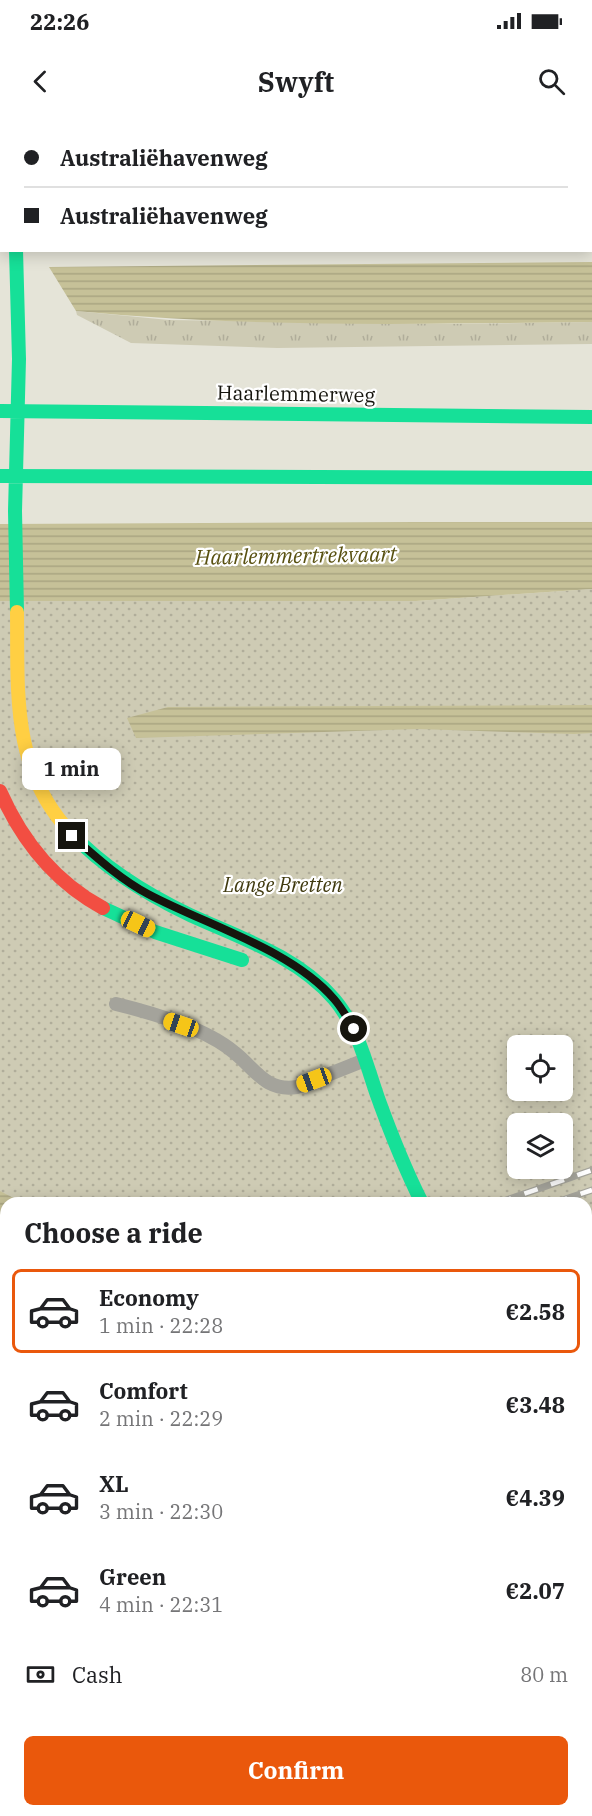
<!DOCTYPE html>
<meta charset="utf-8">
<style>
body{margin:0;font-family:"IBM Plex Serif",serif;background:#f2f2f2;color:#202124;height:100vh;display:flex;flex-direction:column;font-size:22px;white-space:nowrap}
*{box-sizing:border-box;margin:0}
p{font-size:20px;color:#757577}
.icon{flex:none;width:33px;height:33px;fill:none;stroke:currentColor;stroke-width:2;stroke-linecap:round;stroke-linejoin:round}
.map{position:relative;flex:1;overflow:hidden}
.sheet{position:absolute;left:0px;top:1077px;width:592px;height:620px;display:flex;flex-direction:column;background:#fff;border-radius:18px 18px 0 0;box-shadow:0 3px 15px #0003}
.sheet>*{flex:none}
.banner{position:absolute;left:0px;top:0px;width:592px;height:132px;box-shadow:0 3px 15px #0003;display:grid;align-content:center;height:132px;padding:0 24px;background:#fff}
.controls{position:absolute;left:507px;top:915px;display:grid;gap:12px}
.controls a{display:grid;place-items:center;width:66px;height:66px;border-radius:9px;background:#fff;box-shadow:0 3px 15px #0003;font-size:30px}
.end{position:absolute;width:27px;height:27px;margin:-14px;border:8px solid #16150e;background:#fff;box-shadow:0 0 0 3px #fff}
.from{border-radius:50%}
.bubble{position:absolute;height:42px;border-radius:9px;background:#fff;box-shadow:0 3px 15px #0003;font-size:20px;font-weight:700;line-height:42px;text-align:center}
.car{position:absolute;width:18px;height:36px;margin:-18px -9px;border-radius:8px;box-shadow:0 0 4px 2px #0007;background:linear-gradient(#f5c518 24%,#345 0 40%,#f5c518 0 76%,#345 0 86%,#f5c518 0)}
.banner b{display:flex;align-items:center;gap:21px;height:57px;font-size:22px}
.banner b+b{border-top:2px solid #e0e0e0}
.banner i{width:15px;height:15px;background:#202124}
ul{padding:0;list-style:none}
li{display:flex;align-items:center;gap:18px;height:84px;margin:0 12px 9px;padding:0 12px;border:3px solid transparent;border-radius:9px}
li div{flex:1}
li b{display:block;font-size:22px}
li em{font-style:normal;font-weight:700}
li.on{border-color:#ea580c}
li>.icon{width:54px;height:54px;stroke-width:1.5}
h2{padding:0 24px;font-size:27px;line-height:72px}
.pay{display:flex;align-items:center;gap:15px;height:66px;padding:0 24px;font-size:22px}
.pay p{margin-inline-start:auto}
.button{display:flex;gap:12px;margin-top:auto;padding:12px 24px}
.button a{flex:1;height:69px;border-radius:9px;background:#ea580c;color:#fff;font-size:24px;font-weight:700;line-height:69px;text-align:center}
.status{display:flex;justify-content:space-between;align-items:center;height:42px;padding:0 30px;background:#fff;direction:ltr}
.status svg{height:16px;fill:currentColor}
header{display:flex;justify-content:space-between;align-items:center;height:78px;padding:0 24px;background:#fff;font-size:27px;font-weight:700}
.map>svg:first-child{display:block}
.grass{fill:url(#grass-tufts)}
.park{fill:url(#park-dots);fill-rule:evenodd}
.water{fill:url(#water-rules)}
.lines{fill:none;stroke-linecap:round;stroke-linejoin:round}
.lane{stroke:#a4a39b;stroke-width:14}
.street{stroke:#a4a39b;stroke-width:26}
.fast{stroke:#16e098;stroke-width:14}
.slow{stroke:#ffcf43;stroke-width:14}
.jam{stroke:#f24e42;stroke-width:14}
.rail-casing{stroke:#a6a59c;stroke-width:7}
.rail{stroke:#fff;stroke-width:4.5;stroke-dasharray:14;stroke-linecap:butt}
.route{stroke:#16150e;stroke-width:8}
.labels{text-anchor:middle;stroke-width:4.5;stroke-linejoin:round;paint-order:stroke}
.street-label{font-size:20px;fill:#16150e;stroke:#fff}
.park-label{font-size:20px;font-style:italic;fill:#403a0f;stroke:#fff}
.water-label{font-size:21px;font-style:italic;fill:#585010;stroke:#fff}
</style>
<div class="status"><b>22:26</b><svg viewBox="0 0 49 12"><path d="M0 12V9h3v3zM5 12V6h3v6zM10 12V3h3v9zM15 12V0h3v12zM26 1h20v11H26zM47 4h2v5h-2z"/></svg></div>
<header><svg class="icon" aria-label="back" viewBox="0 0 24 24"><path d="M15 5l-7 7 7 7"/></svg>Swyft<svg class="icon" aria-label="search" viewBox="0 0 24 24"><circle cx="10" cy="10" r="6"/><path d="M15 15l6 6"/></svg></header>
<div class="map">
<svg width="592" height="1696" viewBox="0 0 592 1696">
<defs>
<pattern id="grass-tufts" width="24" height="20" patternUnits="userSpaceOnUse" patternTransform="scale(1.5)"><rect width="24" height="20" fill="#cecbb4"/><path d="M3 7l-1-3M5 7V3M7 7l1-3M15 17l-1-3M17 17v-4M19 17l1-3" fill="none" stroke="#b0ad9a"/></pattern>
<pattern id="park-dots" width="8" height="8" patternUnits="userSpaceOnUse" patternTransform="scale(1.5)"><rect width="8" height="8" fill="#cecbb4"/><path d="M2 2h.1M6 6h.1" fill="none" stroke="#b0ad9a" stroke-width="1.8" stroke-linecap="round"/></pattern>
<pattern id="water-rules" width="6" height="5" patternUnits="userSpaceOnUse" patternTransform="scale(1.5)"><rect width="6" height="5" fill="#c6c198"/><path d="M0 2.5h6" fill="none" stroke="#a9a582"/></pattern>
</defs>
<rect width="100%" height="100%" fill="#e5e4d8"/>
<path class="grass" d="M76,191L169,200L449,204L592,202V224L277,228L131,223L77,195Z"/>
<path class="park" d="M592,469V1696H0V481H416ZM518,926H562V970H518ZM518,1004H562V1048H518ZM6,1083H586V1690H6Z"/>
<path class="water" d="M592,142V202C420,204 247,208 76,191L49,147Z
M416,402H592V469L416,481H0V404Z
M592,585V613L574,614L418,609L136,618L127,598L168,587Z
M0,1071L23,1083H6V1126L0,1123Z
M6,1160V1189L0,1192V1163Z
M6,1372V1476L0,1480V1375Z
M587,1502L592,1507V1572L587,1566Z
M0,1604L6,1605V1636L0,1635Z
M454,1691L497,1696H295L272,1691Z"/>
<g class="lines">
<path class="lane" d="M116,884C153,893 206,908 235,933C256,950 266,972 297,967L365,940"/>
<path class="street" d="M177,2V0
M591,38H592"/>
<path class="fast" d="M14,0V2
M16,130L19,239L15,391L17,492
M0,291L592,297
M0,356L592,358
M71,713C104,748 146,774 190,795C240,818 297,836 334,879C358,907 366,944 378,978C391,1014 405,1049 422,1083
M103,788L155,812L242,840"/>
<path class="slow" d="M17,492C18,572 11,650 71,713
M586,1290L592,1295"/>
<path class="jam" d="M0,671C22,721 55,762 103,788"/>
<g class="rail-casing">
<path id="rail" d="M498,1083L592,1050
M554,1083L592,1070
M0,1277L6,1274
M0,1297L6,1294"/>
</g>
<use href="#rail" class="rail"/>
</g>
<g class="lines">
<path class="route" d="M72,716C96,737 120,759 148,774C206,805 291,829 334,879C342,888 348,899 354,909"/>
</g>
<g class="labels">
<g class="street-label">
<text transform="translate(296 274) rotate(1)" y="7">Haarlemmerweg</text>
</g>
<g class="park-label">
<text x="283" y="772">Lange Bretten</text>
</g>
<g class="water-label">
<text transform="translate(296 436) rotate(-1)" y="7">Haarlemmertrekvaart</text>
</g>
</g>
</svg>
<div class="controls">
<a><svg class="icon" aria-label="locate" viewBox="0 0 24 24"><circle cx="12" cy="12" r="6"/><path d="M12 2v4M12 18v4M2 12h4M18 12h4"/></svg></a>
<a><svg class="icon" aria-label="layers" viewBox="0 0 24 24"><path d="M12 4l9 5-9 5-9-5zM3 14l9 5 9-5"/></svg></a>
</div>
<i class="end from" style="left:354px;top:909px"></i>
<i class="end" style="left:72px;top:716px"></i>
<div class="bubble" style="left:22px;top:628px;width:99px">1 min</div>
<i class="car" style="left:138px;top:804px;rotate:115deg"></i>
<i class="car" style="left:181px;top:905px;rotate:289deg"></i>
<i class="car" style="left:314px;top:960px;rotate:250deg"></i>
<div class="banner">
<b><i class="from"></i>Australiëhavenweg</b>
<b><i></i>Australiëhavenweg</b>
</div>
<section class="sheet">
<h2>Choose a ride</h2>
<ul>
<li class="on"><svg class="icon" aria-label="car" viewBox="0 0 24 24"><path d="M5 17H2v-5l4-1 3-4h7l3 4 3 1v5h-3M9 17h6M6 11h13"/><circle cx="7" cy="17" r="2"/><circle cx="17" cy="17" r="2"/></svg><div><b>Economy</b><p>1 min · 22:28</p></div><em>€2.58</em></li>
<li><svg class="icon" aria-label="car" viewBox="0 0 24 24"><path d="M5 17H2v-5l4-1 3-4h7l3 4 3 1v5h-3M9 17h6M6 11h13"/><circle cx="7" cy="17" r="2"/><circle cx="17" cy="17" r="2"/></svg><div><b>Comfort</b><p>2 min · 22:29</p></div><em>€3.48</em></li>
<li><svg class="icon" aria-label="car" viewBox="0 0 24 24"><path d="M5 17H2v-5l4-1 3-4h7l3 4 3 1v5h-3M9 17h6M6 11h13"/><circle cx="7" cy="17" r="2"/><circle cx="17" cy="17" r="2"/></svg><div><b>XL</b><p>3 min · 22:30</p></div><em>€4.39</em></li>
<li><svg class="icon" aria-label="car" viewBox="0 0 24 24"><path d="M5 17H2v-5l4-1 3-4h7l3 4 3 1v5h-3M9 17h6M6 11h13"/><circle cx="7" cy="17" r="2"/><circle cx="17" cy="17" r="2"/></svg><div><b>Green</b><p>4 min · 22:31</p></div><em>€2.07</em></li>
</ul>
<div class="pay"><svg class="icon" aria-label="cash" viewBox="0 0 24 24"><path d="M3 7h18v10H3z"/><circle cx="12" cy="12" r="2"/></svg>Cash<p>80 m</p></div>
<div class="button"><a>Confirm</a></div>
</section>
</div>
